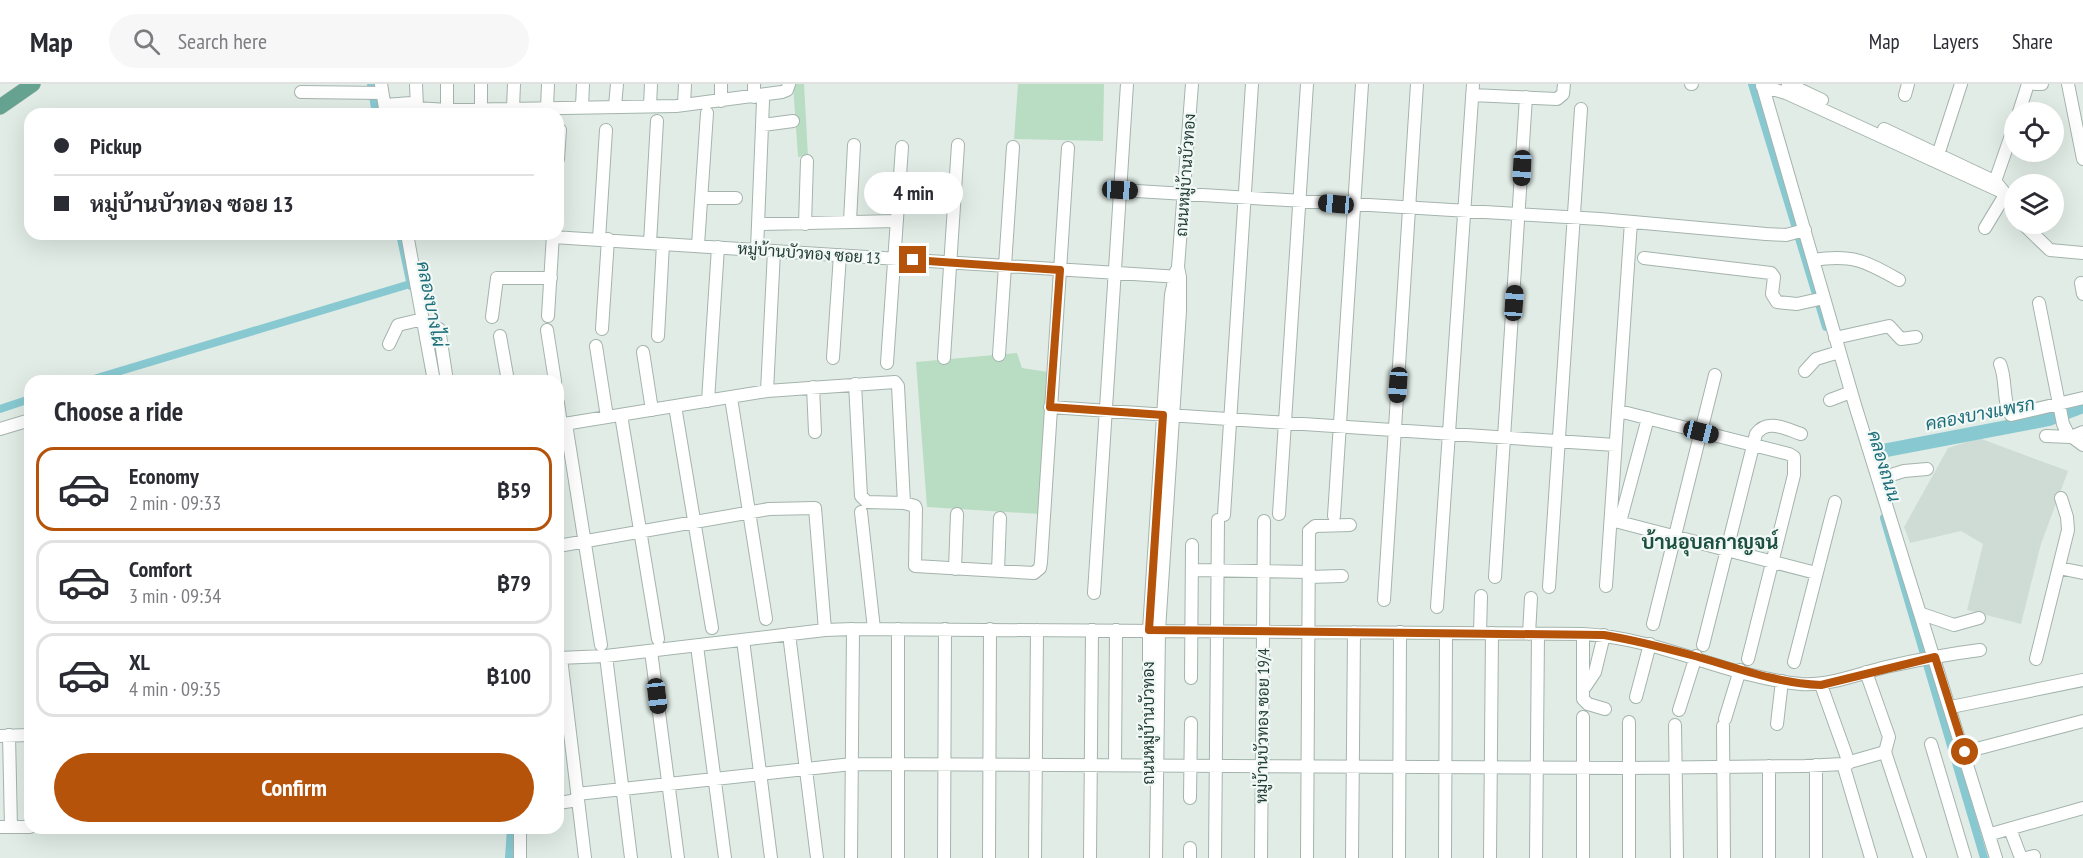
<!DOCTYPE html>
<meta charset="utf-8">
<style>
body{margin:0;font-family:"PT Sans Narrow",Sarabun,sans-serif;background:#f7f7f7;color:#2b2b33;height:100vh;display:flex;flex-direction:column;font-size:22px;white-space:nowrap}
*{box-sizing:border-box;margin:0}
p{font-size:20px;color:#7c7c81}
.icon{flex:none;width:33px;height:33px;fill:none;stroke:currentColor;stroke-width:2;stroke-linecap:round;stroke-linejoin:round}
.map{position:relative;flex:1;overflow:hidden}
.details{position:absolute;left:24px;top:291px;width:540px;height:459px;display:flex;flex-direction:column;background:#fff;border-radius:18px;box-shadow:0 6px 24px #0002}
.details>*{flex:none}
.top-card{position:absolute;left:24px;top:24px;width:540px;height:132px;border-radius:18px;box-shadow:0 6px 24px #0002;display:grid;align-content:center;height:132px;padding:0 30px;background:#fff}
.tools{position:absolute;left:2004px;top:18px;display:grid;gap:12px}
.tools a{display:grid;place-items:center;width:60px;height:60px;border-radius:50%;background:#fff;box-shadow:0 6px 24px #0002;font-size:30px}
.end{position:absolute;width:27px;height:27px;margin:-14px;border:8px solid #b45309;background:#fff;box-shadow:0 0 0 3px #fff}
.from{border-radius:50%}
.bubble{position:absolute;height:42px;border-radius:21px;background:#fff;box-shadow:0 6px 24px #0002;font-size:20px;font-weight:700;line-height:42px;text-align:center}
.car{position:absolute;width:18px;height:36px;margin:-18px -9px;border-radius:8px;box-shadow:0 0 4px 2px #0007;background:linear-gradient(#222 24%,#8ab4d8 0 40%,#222 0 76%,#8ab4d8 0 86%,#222 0)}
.top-card b{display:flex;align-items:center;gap:21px;height:57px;font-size:22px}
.top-card b+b{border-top:2px solid #e1e1e2}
.top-card i{width:15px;height:15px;background:#2b2b33}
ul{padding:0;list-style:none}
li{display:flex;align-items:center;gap:18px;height:84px;margin:0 12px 9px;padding:0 18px;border:3px solid #e1e1e2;border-radius:18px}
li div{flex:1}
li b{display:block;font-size:22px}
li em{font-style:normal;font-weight:700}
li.selected{border-color:#b45309}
li>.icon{width:54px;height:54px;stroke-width:1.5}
h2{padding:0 30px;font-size:27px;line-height:72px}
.primary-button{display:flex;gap:12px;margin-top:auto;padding:12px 30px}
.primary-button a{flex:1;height:69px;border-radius:36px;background:#b45309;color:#fff;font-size:24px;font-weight:700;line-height:69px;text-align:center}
header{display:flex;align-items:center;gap:36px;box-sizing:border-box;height:84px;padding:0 30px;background:#fff;border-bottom:2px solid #e1e1e2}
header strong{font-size:28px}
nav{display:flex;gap:33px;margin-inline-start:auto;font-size:21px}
.search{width:420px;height:54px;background:#f7f7f7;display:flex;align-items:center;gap:15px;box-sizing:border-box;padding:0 21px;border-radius:33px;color:#7c7c81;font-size:22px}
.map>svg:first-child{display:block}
.built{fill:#cfdcd5}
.green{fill:#b9ddc2}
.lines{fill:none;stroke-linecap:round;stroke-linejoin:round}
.canal{stroke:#88c9d1;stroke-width:8}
.river{stroke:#88c9d1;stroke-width:14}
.minor-casing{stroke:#a4b4ad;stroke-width:14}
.major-casing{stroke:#c1c8c6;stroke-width:16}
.minor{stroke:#fff;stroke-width:12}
.major{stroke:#65a290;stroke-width:15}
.route{stroke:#b45309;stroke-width:8}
.labels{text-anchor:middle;stroke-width:4.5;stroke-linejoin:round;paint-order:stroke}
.street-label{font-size:16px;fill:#213c34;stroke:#f1f8f5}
.water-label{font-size:18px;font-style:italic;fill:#1b6d79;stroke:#f1f8f5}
.quarter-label{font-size:20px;font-weight:bold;fill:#1d4f41;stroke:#f1f8f5}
</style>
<header>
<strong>Map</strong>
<div class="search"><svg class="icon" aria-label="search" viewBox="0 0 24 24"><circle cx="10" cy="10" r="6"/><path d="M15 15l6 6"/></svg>Search here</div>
<nav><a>Map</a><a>Layers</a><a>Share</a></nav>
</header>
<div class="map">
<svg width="2083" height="774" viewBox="0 0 2083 774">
<rect width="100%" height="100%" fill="#e1ece6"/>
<path class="built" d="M1979,354L2068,387L2041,460L2021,540L1967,526L1983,460L1961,447L1910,459L1904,443L1948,364Z"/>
<path class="green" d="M793,0H804L808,72L798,73Z
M1018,0H1104L1103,57L1014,55Z
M1017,269L1022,284L1048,288L1040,430L927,423L916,278Z"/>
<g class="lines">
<path class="canal" d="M371,0L376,30
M1752,0L1826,243
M400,150L411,202
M87,297L410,200
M0,325L30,315
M1884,434L1984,774
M509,774L511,744"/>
<path class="river" d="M1882,367L2049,335L2083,322"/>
<g class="minor-casing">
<path id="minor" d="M381,0L386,30
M416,0L417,24
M721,0V17
M754,0V13
M1691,0H1692
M1762,0L1855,321L1996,774
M1788,0L1822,16
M2035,0H2042
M2068,0L2083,75
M1762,2L1786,9L2000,107
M301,8L382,9
M1472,11L1557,15L1563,10L1564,0
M1905,11L1908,0
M385,21L411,19L417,24L447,26L676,22L782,8L787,6L789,0
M684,21L685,0
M615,22L617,0
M650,22L651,0
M582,23L583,0
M513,24L514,0
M547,24L548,0
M481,25V0
M447,26V0
M2019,28L2028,0
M763,41L793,37
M1884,45L1996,98L2014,121
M558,75L560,46
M1936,77L1961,0
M1993,103L2014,43
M1120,106L1600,135L1766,150L1786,151L1805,146
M701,114H736
M850,137L854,61
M759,140L897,137
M805,140L807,77
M2023,140L2050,166L2083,169
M1985,144L2005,111
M407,150L434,297
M553,153L1180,193
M599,155L606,46
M650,159L657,37
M698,161L707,29
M757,165L763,17
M1644,174L1771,189L1774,193L1772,210L1777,218L1797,220L1824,214
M1813,176C1853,170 1865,177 1899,196
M2081,199L2083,210
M2039,219L2063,340L2068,350L2083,361
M548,232L553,150
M492,233L497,194H551
M439,245L447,297
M602,245L608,155
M547,246L555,297
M500,252L508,297
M658,252L663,160
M1835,254L1889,242L1901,255L1916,253
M389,260L398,241L423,235
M596,262L607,333
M643,268L652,326
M999,271L1013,63
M833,274L840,171
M944,274L958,61
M887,279L902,63
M2000,280C2007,296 2002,317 2011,331L2083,314
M1805,287L1816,275L1839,268
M855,300L861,412L867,418L904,419
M813,303L815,348
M767,307L774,167
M731,314L766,535
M1830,316L1851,308
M708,317L718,163
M558,319L561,340
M675,322L712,544
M1050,323L1615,361
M1619,327L1789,370L1794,373V391L1748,575
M621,331L658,555
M566,340L601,561
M558,341L767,307L895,298L898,302L904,419L915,422L916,425L915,482L1034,489L1040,484L1041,478L1068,64
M0,345L30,336
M2046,352L2071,353L2083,348
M1878,395L1904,387L1927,385
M861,428L874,545
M1279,430L1307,0
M1224,431L1252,0
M1334,432L1362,0
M1611,436L1816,489
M1620,438L1648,334
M558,462L769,425L815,424L825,546
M2059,484L2083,489
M955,485L957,430
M1192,486L1309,488
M998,487L1000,434
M1309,493L1342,492
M1495,493L1526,13
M1606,502L1631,138
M1549,503L1581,25
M1094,509L1127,0
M1384,516L1417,0
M1437,523L1473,0
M1922,530L1954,541L1979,534
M1653,540L1715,291
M1480,549L1481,512
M789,550L817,774
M1529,550L1531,514
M1583,550V615L1588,620L1605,625
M743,556L771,774
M1703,561L1756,350C1767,334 1786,345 1801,350
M697,562L725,774
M651,567L678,774
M606,572L631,774
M558,574L606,572L825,546L853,545L1583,550C1660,554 1727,593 1801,600C1829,602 1858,590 1886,583C1917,576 1948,570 1980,566
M561,574L585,774
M2036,575L2068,446L2067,433L2061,414
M1794,578L1835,418
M1866,588L1889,653L1885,668L1920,774
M1191,594L1192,461
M1821,601L1849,679
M1585,603L1595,588L1604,551
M1636,613L1650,560
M1951,623L2083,596
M1679,626L1696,572
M1725,635L1740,586
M1777,640L1782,597
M1675,641L1677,774
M1723,642L1724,774
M9,651L11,743
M0,652L30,651
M1931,660L1965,774
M1965,668L2083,637
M1115,680L1116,546
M1843,680L1871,774
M1816,681V774
M1769,682V774
M1149,687V546L1171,211L1176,187
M577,710L852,680L1629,684L1805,682L1843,680L1885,668
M1190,714L1191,639
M558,719L578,716
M0,743H30
M2010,745L2021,774
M1991,750L2083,724
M520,774V744
M851,774L853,545
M898,774V545
M944,774L945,545
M989,774L990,545
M1035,774L1037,546
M1090,774L1092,546
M1156,774L1159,546L1180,227V193L1178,183L1192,0
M1190,774V764
M1215,774L1218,436
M1261,774L1264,437
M1307,774L1309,447L1315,442L1350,441
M1352,774L1354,548
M1399,774L1400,548
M1445,774L1446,549
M1490,774L1492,549
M1536,774L1538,550
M1583,774V633
M1629,774V638
M2026,774L2034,772"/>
</g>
<g class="major-casing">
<path id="major" d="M0,23L33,0"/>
</g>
<use href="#minor" class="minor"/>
<use href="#major" class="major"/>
</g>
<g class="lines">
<path class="route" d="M913,176L1060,186L1050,323L1163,331L1149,546L1604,551C1635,556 1665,564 1695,572C1737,584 1776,599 1821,601L1935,573L1965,668"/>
</g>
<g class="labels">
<g class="street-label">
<text transform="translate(1185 91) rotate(-86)" y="6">ถนนหมู่บ้านบัวทอง</text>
<text transform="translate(809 169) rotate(4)" y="6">หมู่บ้านบัวทอง ซอย 13</text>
<text transform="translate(1148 639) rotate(-90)" y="6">ถนนหมู่บ้านบัวทอง</text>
<text transform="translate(1262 642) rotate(-89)" y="6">หมู่บ้านบัวทอง ซอย 19/4</text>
</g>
<g class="water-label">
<text transform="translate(431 220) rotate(79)" y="6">คลองบางไผ่</text>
<text transform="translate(1980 330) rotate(-11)" y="6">คลองบางแพรก</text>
<text transform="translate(1884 382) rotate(73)" y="6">คลองถนน</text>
</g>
<g class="quarter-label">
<text x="1710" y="465">บ้านอุบลกาญจน์</text>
</g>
</g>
</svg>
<div class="tools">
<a><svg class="icon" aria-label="locate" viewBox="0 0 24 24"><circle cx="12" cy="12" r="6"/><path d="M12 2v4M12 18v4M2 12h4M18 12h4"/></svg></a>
<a><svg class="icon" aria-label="layers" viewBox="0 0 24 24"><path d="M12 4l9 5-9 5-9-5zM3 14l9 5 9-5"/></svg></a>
</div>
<i class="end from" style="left:1965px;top:668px"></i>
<i class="end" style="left:913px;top:176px"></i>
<div class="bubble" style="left:864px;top:88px;width:99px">4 min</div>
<i class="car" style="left:1522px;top:84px;rotate:183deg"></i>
<i class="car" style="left:1120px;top:106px;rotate:93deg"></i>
<i class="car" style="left:1336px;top:120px;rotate:275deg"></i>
<i class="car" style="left:1514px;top:219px;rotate:4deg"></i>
<i class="car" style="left:1398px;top:301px;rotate:184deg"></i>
<i class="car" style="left:1701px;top:348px;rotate:104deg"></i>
<i class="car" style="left:657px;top:612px;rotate:173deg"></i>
<div class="top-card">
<b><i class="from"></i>Pickup</b>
<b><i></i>หมู่บ้านบัวทอง ซอย 13</b>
</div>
<section class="details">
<h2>Choose a ride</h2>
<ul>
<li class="selected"><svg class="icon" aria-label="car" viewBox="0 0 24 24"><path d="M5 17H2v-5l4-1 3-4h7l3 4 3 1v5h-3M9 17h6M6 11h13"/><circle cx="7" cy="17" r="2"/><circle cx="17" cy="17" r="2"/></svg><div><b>Economy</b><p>2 min · 09:33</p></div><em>฿59</em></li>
<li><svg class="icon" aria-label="car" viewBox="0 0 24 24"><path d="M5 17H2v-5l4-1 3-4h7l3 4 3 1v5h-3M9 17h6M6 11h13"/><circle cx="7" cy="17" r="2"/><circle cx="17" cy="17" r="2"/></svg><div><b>Comfort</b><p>3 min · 09:34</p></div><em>฿79</em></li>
<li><svg class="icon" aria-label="car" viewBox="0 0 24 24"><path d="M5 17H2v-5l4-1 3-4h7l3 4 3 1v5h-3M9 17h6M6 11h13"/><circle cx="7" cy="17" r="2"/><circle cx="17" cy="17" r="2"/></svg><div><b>XL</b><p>4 min · 09:35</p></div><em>฿100</em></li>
</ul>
<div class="primary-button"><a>Confirm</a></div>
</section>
</div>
